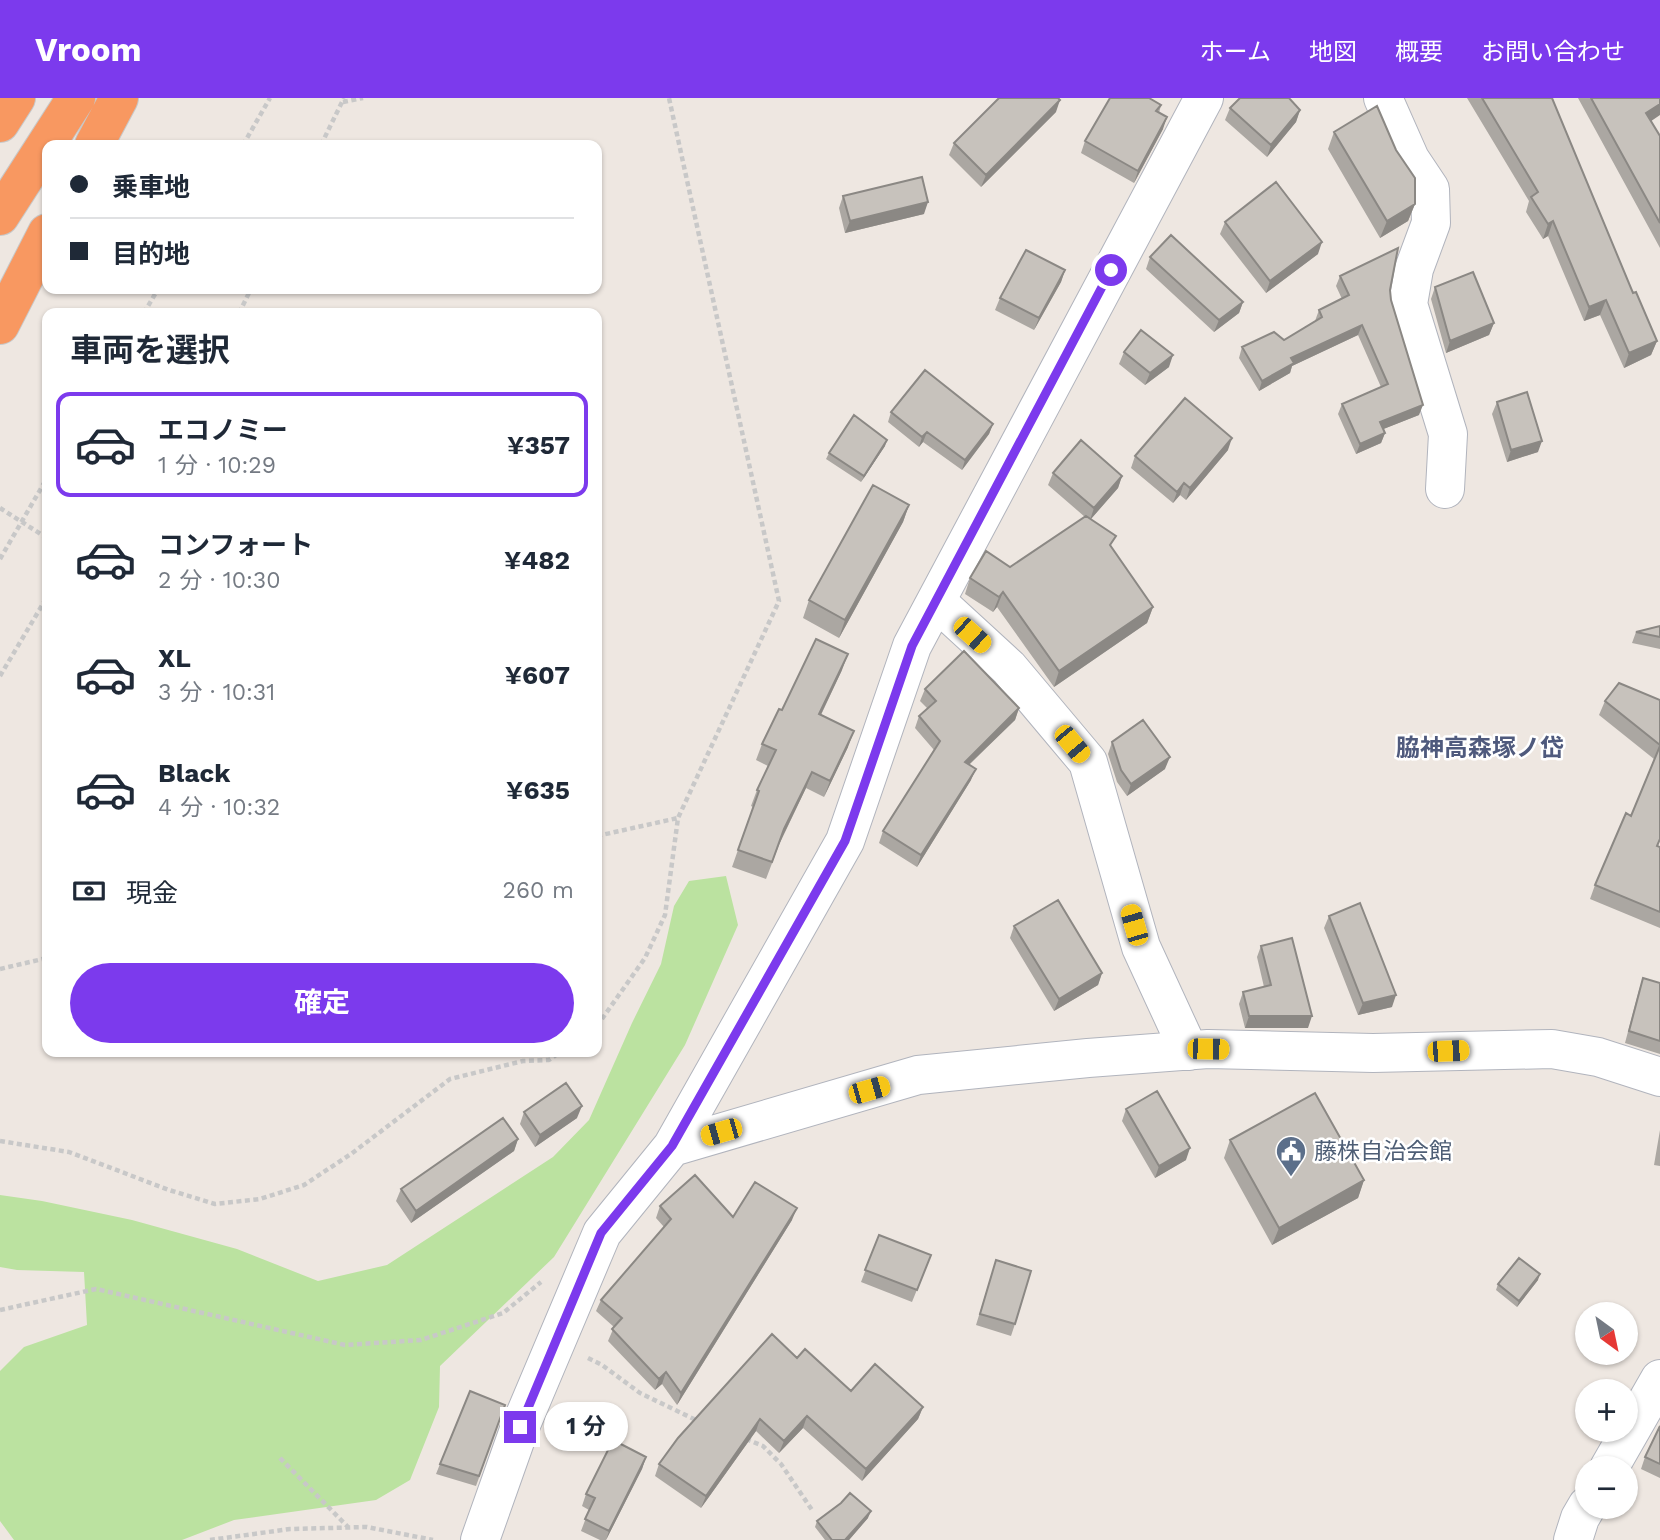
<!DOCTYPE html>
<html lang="ja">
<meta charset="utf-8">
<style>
body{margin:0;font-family:"Work Sans","Noto Sans JP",sans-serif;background:#f6f6f7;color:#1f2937;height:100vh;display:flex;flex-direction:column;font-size:26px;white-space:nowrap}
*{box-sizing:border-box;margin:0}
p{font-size:23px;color:#747a83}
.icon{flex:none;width:38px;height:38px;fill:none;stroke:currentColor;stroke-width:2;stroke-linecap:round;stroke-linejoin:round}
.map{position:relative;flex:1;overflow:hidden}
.panel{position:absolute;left:42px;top:210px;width:560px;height:749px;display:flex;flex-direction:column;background:#fff;border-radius:14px;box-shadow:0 2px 5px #0004}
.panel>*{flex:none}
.guide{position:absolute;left:42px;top:42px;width:560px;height:154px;border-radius:14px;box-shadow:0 2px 5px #0004;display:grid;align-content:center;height:154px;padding:0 28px;background:#fff}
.needle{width:46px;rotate:147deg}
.controls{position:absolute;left:1575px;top:1204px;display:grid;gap:14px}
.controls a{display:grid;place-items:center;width:63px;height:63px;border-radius:50%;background:#fff;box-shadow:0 2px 5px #0004;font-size:35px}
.end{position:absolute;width:32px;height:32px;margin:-16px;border:9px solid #7c3aed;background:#fff;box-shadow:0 0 0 4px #fff}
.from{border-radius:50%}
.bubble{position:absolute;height:49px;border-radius:24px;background:#fff;box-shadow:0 2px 5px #0004;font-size:23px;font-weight:700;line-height:49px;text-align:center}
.car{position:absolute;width:21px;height:42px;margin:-21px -10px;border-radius:9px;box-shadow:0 0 5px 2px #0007;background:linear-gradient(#f5c518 24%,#345 0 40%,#f5c518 0 76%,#345 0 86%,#f5c518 0)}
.guide b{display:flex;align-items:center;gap:24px;height:66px;font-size:26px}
.guide b+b{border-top:2px solid #e0e1e3}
.guide i{width:18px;height:18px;background:#1f2937}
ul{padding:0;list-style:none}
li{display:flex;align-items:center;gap:21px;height:105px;margin:0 14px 10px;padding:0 14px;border:4px solid transparent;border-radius:14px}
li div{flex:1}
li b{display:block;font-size:26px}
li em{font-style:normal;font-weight:700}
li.current{border-color:#7c3aed}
li>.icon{width:63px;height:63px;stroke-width:1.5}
h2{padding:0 28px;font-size:32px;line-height:84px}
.pay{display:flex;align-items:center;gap:18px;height:77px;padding:0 28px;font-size:26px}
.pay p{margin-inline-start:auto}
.primary-button{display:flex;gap:14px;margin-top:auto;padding:14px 28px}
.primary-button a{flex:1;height:80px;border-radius:42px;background:#7c3aed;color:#fff;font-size:28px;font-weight:700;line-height:80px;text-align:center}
header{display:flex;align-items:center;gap:42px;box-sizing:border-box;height:98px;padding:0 35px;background:#7c3aed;color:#fff}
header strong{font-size:33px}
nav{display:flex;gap:38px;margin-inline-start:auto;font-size:24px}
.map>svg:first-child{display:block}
.green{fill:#bbe2a0}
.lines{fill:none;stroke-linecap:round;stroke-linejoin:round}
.minor-casing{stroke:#b1b4bd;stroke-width:40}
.motorway-casing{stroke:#c8c8c8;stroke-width:40}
.path{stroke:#c8c8c8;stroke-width:4.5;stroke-dasharray:5 3.5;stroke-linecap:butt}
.minor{stroke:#fff;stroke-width:38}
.motorway{stroke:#f89861;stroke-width:38}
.wall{fill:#aba7a2}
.shaded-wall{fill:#8b8884}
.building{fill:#c7c2bc;stroke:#8b8884;stroke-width:2}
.route{stroke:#7c3aed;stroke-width:9}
.labels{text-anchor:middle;stroke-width:5;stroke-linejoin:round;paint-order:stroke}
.service-label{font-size:23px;fill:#4e5e75;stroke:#fff;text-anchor:start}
.neighbourhood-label{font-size:24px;font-weight:bold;fill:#4f5a7d;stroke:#fff}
</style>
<header>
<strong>Vroom</strong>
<nav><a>ホーム</a><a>地図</a><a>概要</a><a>お問い合わせ</a></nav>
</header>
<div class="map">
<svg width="1660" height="1442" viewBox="0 0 1660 1442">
<rect width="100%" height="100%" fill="#eee7e1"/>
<path class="green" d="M726,778L738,827L685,947L554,1159L440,1268L439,1309L410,1382L376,1402L234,1422L182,1442H14L0,1423V1273L24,1249L87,1227L84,1174L17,1172L0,1169V1097L42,1103L132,1122L237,1151L318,1183L387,1167L553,1059L589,1022L632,925L661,866L674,808L689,783Z"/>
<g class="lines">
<g class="minor-casing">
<path id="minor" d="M1383,0L1410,61L1430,91L1431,125L1414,171L1408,206L1448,336L1445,391
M936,503L1009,570L1088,664L1141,849L1189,953
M672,1049L918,977L1088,960L1208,951L1373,955L1552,951L1598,959L1660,979
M1609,1370L1660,1281
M480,1442L520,1329L602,1135L672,1049L845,743L912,548L1204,0
M1573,1442L1580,1420L1587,1408"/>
</g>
<g class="motorway-casing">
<path id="motorway" d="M0,25L16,0
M94,47L119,0
M0,118L76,0
M0,227L47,135"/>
</g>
<path class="path" d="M343,4L363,0
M243,47L270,0
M321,47L344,0
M144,215L158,191
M239,215L251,191
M0,410L47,440
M0,461L47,380
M0,578L47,499
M597,738L678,720
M0,871L47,860
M597,928L645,860L665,817L678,720L779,503L669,0
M0,1043L69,1054L169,1092L215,1106L260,1101L304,1087L351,1056L450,981L523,963L549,962L560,954
M0,1212L96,1191L345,1247L421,1242L503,1215L541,1184
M588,1260L602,1267L640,1295L698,1323
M746,1341L763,1348L781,1366L812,1412
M280,1360L348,1429
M210,1442L290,1431L367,1429L433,1442"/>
<use href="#minor" class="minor"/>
<use href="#motorway" class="motorway"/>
</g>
<path class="wall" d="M1467,0H1552L1633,195L1657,243L1651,257L1624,270L1600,217L1584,223L1548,138L1543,141L1526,114L1529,103Z
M1578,0H1660L1651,23L1660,38V150Z
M1161,7L1159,15L1163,31L1134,85L1081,55L1085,43Z
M1230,10L1300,12L1296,24L1267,59L1225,22Z
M1056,14L981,89L949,57L954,45Z
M1334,34L1415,106L1408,123L1380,140L1328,51Z
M843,98L924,116L845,135L839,110Z
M1225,124L1318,156L1266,195L1220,136Z
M1150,159L1243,204L1239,215L1214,234L1146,171Z
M1065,172L1061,184L1034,232L995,212L1000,200Z
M1340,178L1390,192L1391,202L1419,317L1383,331L1385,335L1381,345L1356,356L1338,316L1342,306L1381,289L1358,237L1292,268L1290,275L1259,293L1239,260L1242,249L1284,242L1315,223L1319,212L1342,201L1336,188Z
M1435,189L1494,225L1489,237L1446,255L1431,201Z
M1124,254L1169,269L1145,287L1119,266Z
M1497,304L1538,354L1507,364L1492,316Z
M891,314L993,326L989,336L962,372L923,344L919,349L888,324Z
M885,348L861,384L826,361L829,355Z
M1228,352L1186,402L1180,397L1173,405L1131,370L1135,358Z
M1053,375L1122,378L1118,390L1091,421L1153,509L1147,525L1054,589L997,509L993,514L965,496L970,480L1010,469L1085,419L1048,387Z
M909,407L903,424L839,540L803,520L809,502Z
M1660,528V551L1632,545L1636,534Z
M842,572L821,617L848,649L824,699L806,690L779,747L766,781L732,769L753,709L751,708L757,692L768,668L756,662L762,646L782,612Z
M925,591L1019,610L1015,622L969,667L971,682L917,769L879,745L883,733L934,652L915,630L919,618L928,611L920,603Z
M1660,602V742L1657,748L1660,749V830L1590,801L1595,787L1631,718L1654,661L1599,617L1605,603Z
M1112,644L1165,671L1127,698L1117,684L1108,656Z
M1329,818L1392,909L1358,917L1324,830Z
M1014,828L1102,875L1098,887L1054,913L1010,840Z
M1261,848L1308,930H1245L1239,906L1243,894L1264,889L1257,859Z
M1643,880L1660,885V956L1625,945L1639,892Z
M1126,1011L1186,1062L1155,1080L1122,1023Z
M524,1014L577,1020L535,1049L520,1026Z
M1660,1032V1068L1654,1067Z
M518,1041L514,1053L411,1125L396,1103L401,1091Z
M1230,1042L1364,1082L1358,1100L1272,1147L1224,1060Z
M660,1108L733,1119L792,1122L677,1307L662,1286L655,1292L608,1243L614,1229L596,1213L601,1202L664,1129L656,1120Z
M879,1137L931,1157L912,1204L861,1184Z
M996,1162L1015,1226L1011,1238L976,1227Z
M1538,1182L1517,1209L1496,1192L1498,1186Z
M797,1260L851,1293L923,1309L918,1321L862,1383L803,1330L779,1355L756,1333L701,1410L655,1378L659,1366Z
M505,1307L476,1388L436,1376L440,1366Z
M1660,1328V1380L1641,1371L1645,1359Z
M646,1359L642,1371L606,1442H600L581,1433L589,1412L582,1408L586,1396Z
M868,1420L849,1442H825L815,1429L817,1423Z"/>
<path class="shaded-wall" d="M1060,2L1056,14L981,89L986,77Z
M1660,6V17L1641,30L1646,15Z
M1300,12L1296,24L1267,59L1271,47Z
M1167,19L1163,31L1134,85L1138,73Z
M928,104L924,116L845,135L850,123Z
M1415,106L1408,123L1380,140L1387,123Z
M1553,123L1548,138L1543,141L1548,126Z
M1322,144L1318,156L1266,195L1270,183Z
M1065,172L1061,184L1034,232L1039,220Z
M1606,202L1600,217L1584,223L1589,209Z
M1243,204L1239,215L1214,234L1219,222Z
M1494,225L1489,237L1446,255L1450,243Z
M1362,227L1358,237L1292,268L1290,275L1259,293L1262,283L1291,260Z
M1657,243L1651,257L1624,270L1629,255Z
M1173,257L1169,269L1145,287L1150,275Z
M1423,307L1419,317L1376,334L1380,324Z
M993,326L989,336L962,372L965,362Z
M927,334L923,344L919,349L922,339Z
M1385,335L1381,345L1356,356L1360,346Z
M1232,340L1228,352L1186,402L1190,390Z
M887,342L885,348L861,384L864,378Z
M1542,343L1538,354L1507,364L1511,352Z
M1122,378L1118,390L1090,422L1094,410Z
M1184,385L1180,397L1173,405L1177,394Z
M909,407L903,424L839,540L845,522Z
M1003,494L997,509L993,514L999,499Z
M1153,509L1147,525L1054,589L1059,573Z
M848,556L842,572L813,633L819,616Z
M1019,610L1015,622L960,675L965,664Z
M854,633L848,649L824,699L830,683Z
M1170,659L1165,671L1127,698L1131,686Z
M976,671L971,682L917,769L921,757Z
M812,674L806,690L778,748L784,731Z
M1102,875L1098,887L1054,913L1059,901Z
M1396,897L1392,909L1358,917L1363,905Z
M1249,918H1312L1308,930H1245Z
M582,1008L577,1020L535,1049L540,1037Z
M518,1041L514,1053L411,1125L416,1113Z
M1190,1050L1186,1062L1155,1080L1159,1068Z
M1364,1082L1358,1100L1272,1147L1279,1130Z
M797,1110L792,1122L677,1307L681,1295Z
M1540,1176L1538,1182L1517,1209L1519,1203Z
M666,1274L662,1286L655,1292L659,1281Z
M923,1309L918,1321L862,1383L866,1371Z
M807,1318L803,1330L779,1355L784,1343Z
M760,1321L756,1333L701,1410L706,1398Z
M646,1359L642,1371L606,1442L609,1433Z
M871,1413L868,1420L849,1442H845Z"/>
<path class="building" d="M999,0H1058L1060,2L986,77L954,45Z
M1110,0H1149L1161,7L1156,13L1167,19L1138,73L1085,43Z
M1240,0H1289L1300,12L1271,47L1230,10Z
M1482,0H1552L1633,195L1636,194L1657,243L1629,255L1606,202L1589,209L1553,123L1548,126L1531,99L1538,94Z
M1591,0H1660V6L1646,15L1660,38V125Z
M1377,8L1396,52L1415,80V106L1387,123L1334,34Z
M922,79L928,104L850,123L843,98Z
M1276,84L1322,144L1270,183L1225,124Z
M1171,137L1243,204L1219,222L1150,159Z
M1398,150L1390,192L1391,202L1423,307L1380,324L1385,335L1360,346L1342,306L1388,286L1362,227L1291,260L1294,265L1262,283L1242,249L1274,234L1284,242L1322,219L1319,212L1349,197L1340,178Z
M1026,152L1065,172L1039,220L1000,200Z
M1473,174L1494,225L1450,243L1435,189Z
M1141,232L1173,257L1150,275L1124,254Z
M925,272L993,326L965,362L927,334L922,339L891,314Z
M1527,294L1542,343L1511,352L1497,304Z
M1185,300L1232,340L1190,390L1184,385L1177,394L1135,358Z
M854,317L887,342L864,378L829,355Z
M1081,342L1122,378L1094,410L1053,375Z
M873,387L909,407L845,522L809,502Z
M1086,418L1116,438L1110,447L1153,509L1059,573L1003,494L999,499L970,480L986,453L1010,469Z
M1660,528V539L1636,534Z
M816,541L848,556L819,616L854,633L830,683L812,674L784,731L772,764L738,752L759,693L757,692L776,652L762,646L779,611L782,612Z
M964,553L1019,610L965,664L976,671L921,757L883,733L940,643L919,618L936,603L925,591Z
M1619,585L1660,602V647L1605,603Z
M1143,622L1170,659L1131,686L1121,672L1112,644Z
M1660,648V741L1657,748L1660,749V814L1595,787L1626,715L1631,718Z
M1058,802L1102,875L1059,901L1014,828Z
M1360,805L1396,897L1363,905L1329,818Z
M1292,840L1312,918H1249L1243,894L1271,887L1261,848Z
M1643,880L1660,885V943L1629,933Z
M566,985L582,1008L540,1037L524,1014Z
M1157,993L1190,1050L1159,1068L1126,1011Z
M1315,995L1364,1082L1279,1130L1230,1042Z
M503,1020L518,1041L416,1113L401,1091Z
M695,1077L733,1119L755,1084L797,1110L681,1295L666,1274L659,1281L612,1231L622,1220L601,1202L671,1121L660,1108Z
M879,1137L931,1157L917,1192L865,1172Z
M1519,1160L1540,1176L1519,1203L1498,1186Z
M996,1162L1031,1173L1015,1226L980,1216Z
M772,1236L797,1260L805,1251L851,1293L875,1266L923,1309L866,1371L807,1318L784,1343L760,1321L706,1398L659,1366L678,1340Z
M470,1293L505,1307L479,1378L440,1366Z
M1660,1328V1366L1645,1359Z
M613,1342L646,1359L609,1433L585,1421L595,1400L586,1396Z
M850,1395L871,1413L845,1442H832L817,1423L841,1405Z"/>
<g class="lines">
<path class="route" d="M520,1329L601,1135L672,1048L845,743L912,548L1111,172"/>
</g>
<defs>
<g id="civic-pin" transform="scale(1.575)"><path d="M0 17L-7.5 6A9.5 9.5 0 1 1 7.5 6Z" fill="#5c6f8a" stroke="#fff"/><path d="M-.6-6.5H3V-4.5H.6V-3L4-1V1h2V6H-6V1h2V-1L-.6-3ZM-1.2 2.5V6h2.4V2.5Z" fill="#fff"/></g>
</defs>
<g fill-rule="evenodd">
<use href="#civic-pin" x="1291" y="1053"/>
</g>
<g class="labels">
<g class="service-label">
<text x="1314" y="1061">藤株自治会館</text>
</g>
<g class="neighbourhood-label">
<text x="1480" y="658">脇神高森塚ノ岱</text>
</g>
</g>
</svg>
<div class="controls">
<a><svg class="needle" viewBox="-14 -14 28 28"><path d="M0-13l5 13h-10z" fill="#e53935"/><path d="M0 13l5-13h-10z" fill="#747a83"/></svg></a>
<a>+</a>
<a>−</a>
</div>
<i class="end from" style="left:1111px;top:172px"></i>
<i class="end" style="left:520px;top:1329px"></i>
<div class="bubble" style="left:544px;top:1304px;width:84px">1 分</div>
<i class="car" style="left:972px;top:537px;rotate:132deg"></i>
<i class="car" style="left:1072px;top:646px;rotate:140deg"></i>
<i class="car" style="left:1134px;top:827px;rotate:344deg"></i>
<i class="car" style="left:1208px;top:951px;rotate:91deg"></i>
<i class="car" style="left:1448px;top:953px;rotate:88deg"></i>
<i class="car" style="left:869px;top:992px;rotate:74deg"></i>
<i class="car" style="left:721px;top:1034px;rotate:254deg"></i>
<div class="guide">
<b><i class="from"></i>乗車地</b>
<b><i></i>目的地</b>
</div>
<section class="panel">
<h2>車両を選択</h2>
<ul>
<li class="current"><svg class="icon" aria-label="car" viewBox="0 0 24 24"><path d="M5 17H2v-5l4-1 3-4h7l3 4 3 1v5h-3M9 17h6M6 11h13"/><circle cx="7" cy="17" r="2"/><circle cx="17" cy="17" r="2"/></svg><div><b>エコノミー</b><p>1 分 · 10:29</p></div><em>¥357</em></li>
<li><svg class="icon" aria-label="car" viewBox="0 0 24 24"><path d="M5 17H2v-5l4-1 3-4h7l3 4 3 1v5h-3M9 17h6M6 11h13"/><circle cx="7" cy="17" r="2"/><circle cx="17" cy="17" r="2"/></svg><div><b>コンフォート</b><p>2 分 · 10:30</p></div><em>¥482</em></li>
<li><svg class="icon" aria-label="car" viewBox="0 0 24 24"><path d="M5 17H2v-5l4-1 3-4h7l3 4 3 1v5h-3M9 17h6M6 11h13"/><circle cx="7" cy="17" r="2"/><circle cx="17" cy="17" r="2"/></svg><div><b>XL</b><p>3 分 · 10:31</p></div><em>¥607</em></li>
<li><svg class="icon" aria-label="car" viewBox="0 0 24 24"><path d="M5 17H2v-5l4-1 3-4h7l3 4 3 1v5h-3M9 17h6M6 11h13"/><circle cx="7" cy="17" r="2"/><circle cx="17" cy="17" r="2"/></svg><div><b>Black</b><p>4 分 · 10:32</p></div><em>¥635</em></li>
</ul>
<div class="pay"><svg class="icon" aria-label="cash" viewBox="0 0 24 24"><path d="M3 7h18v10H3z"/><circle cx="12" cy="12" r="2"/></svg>現金<p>260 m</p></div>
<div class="primary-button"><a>確定</a></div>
</section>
</div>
